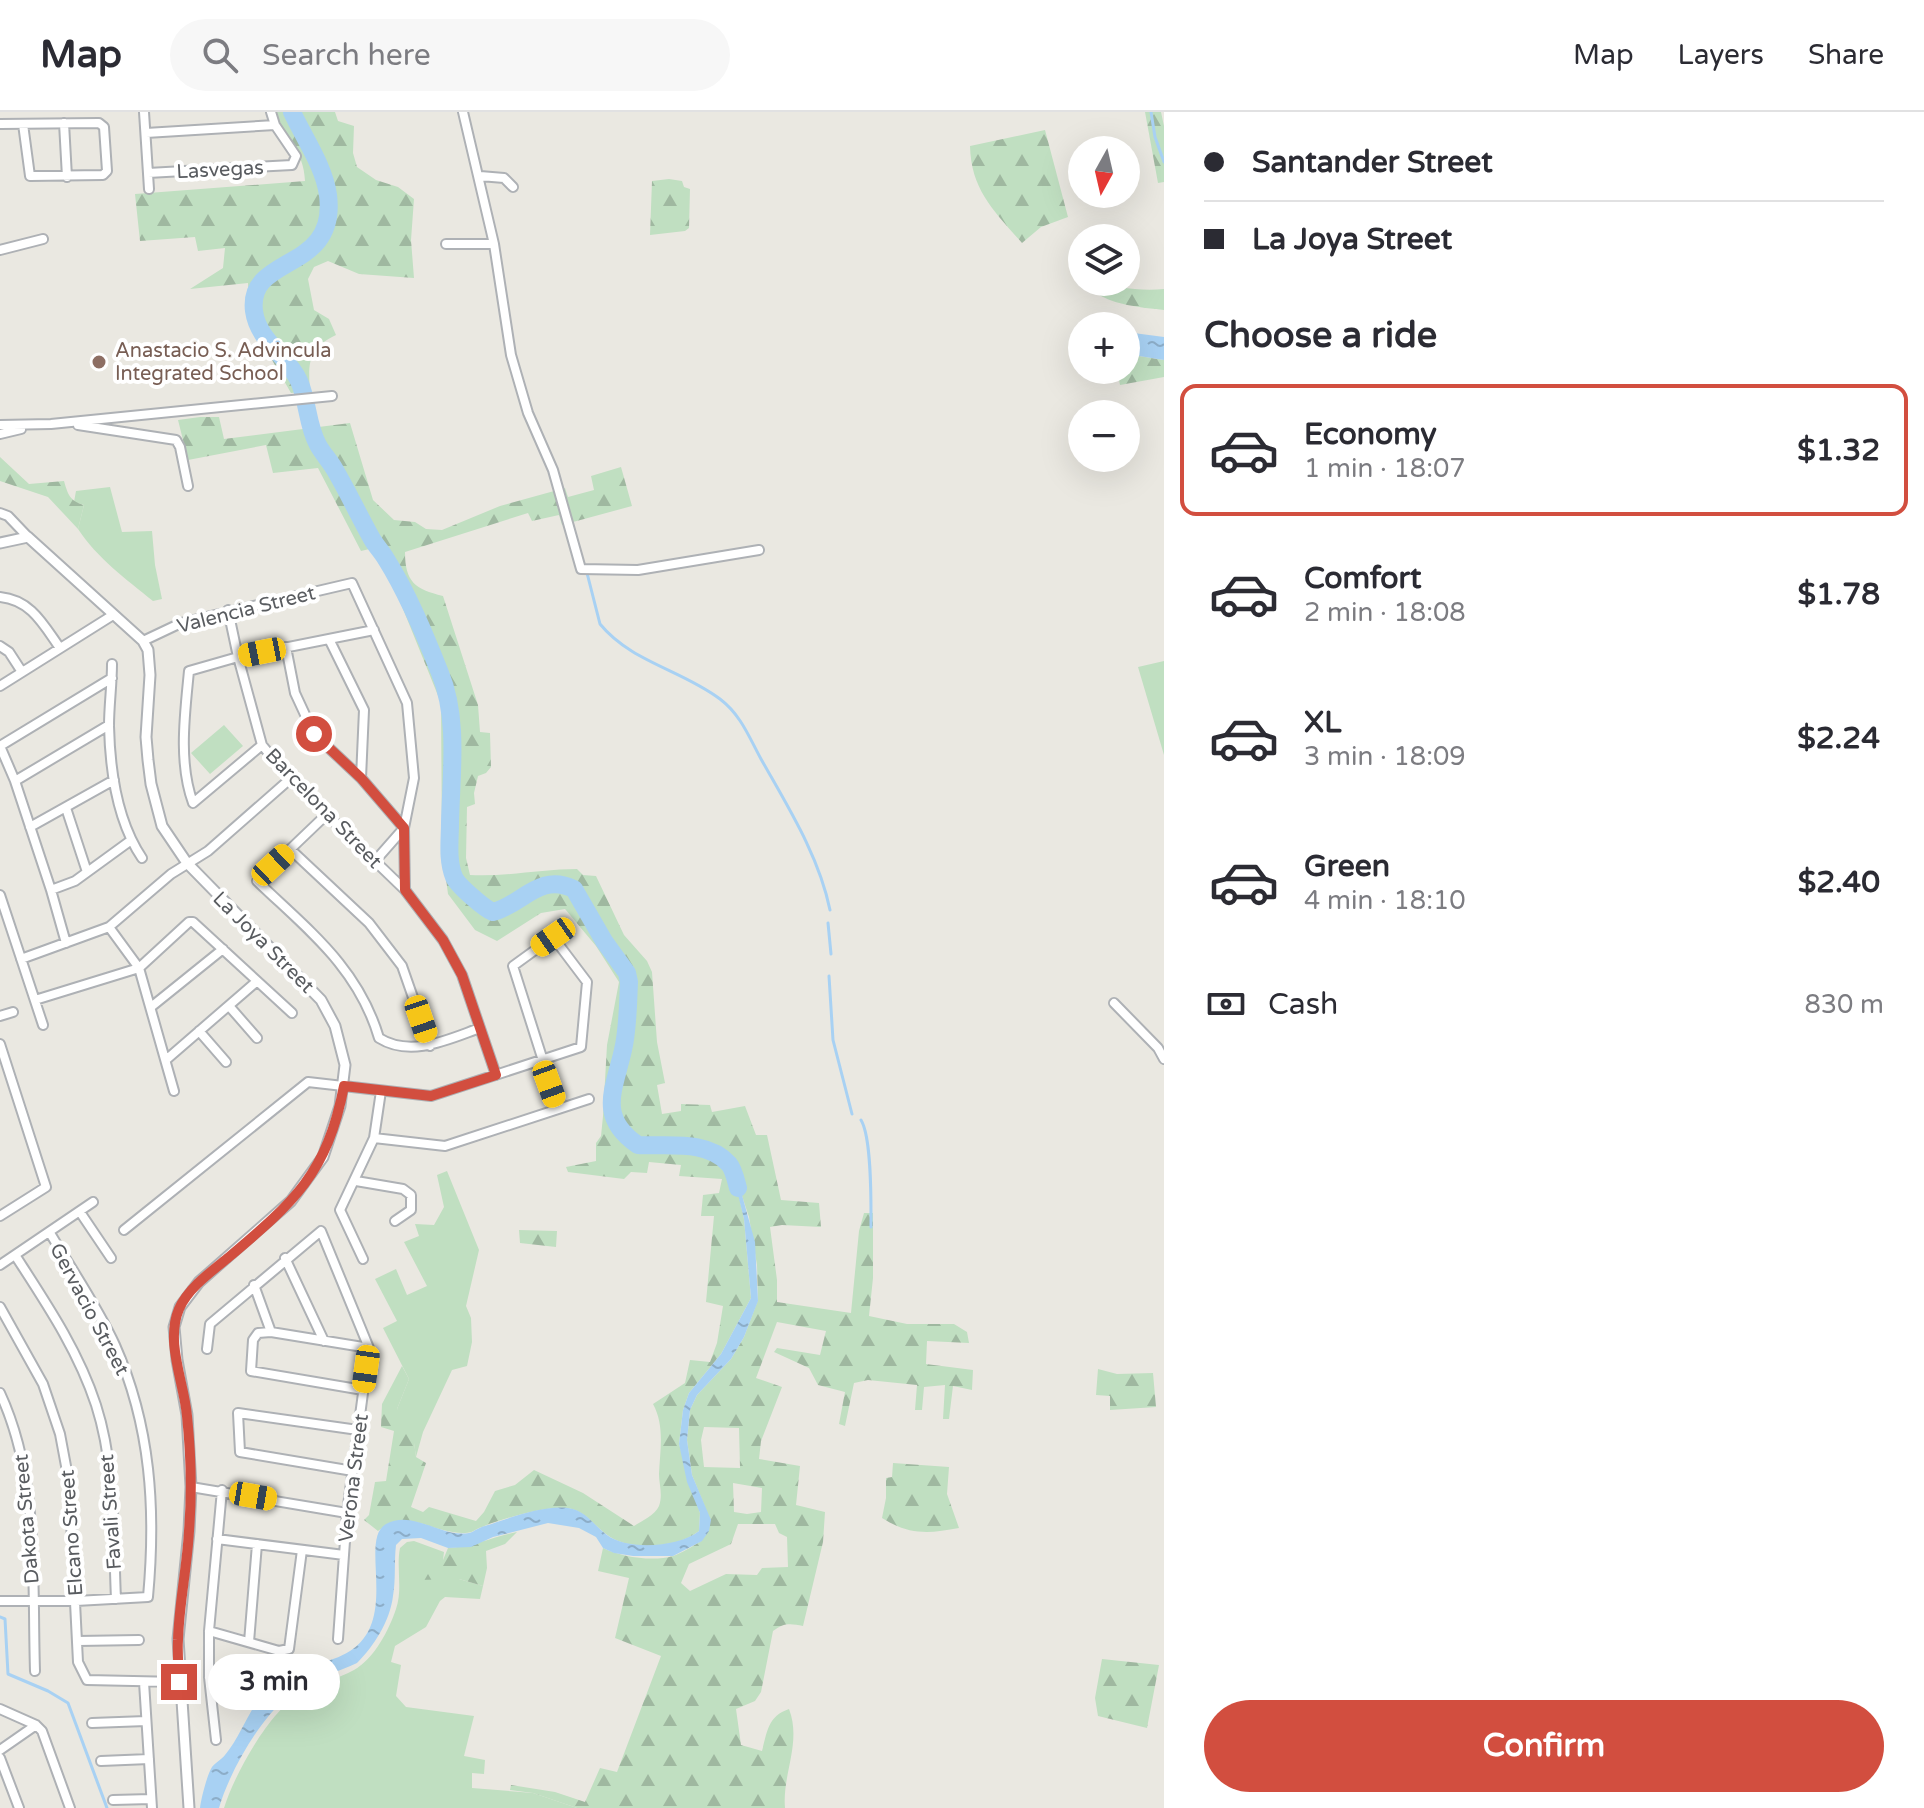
<!DOCTYPE html>
<meta charset="utf-8">
<style>
body{margin:0;font-family:"Varela Round",sans-serif;background:#f7f7f7;color:#2b2b33;height:100vh;display:flex;flex-direction:column;font-size:30px;white-space:nowrap}
*{box-sizing:border-box;margin:0}
p{font-size:26px;color:#7c7c81}
.icon{flex:none;width:44px;height:44px;fill:none;stroke:currentColor;stroke-width:2;stroke-linecap:round;stroke-linejoin:round}
.map{position:relative;flex:1;overflow:hidden}
.panel{display:flex;flex-direction:column;background:#fff;width:760px}
.panel>*{flex:none}
.banner{display:grid;align-content:center;height:176px;padding:0 40px;background:#fff}
.needle{width:52px;rotate:188deg}
.buttons{position:absolute;left:1068px;top:24px;display:grid;gap:16px}
.buttons a{display:grid;place-items:center;width:72px;height:72px;border-radius:50%;background:#fff;box-shadow:0 8px 32px #0002;font-size:40px}
.end{position:absolute;width:36px;height:36px;margin:-18px;border:10px solid #d24e3f;background:#fff;box-shadow:0 0 0 4px #fff}
.from{border-radius:50%}
.bubble{position:absolute;height:56px;border-radius:28px;background:#fff;box-shadow:0 8px 32px #0002;font-size:26px;font-weight:700;line-height:56px;text-align:center}
.car{position:absolute;width:24px;height:48px;margin:-24px -12px;border-radius:10px;box-shadow:0 0 6px 2px #0007;background:linear-gradient(#f5c518 24%,#345 0 40%,#f5c518 0 76%,#345 0 86%,#f5c518 0)}
.banner b{display:flex;align-items:center;gap:28px;height:76px;font-size:30px}
.banner b+b{border-top:2px solid #e1e1e2}
.banner i{width:20px;height:20px;background:#2b2b33}
ul{padding:0;list-style:none}
li{display:flex;align-items:center;gap:24px;height:132px;margin:0 16px 12px;padding:0 24px;border:4px solid transparent;border-radius:16px}
li div{flex:1}
li b{display:block;font-size:30px}
li em{font-style:normal;font-weight:700}
li.current{border-color:#d24e3f}
li>.icon{width:72px;height:72px;stroke-width:1.5}
h2{padding:0 40px;font-size:36px;line-height:96px}
.pay{display:flex;align-items:center;gap:20px;height:88px;padding:0 40px;font-size:30px}
.pay p{margin-inline-start:auto}
.cta{display:flex;gap:16px;margin-top:auto;padding:16px 40px}
.cta a{flex:1;height:92px;border-radius:48px;background:#d24e3f;color:#fff;font-size:32px;font-weight:700;line-height:92px;text-align:center}
header{display:flex;align-items:center;gap:48px;box-sizing:border-box;height:112px;padding:0 40px;background:#fff;border-bottom:2px solid #e1e1e2}
header strong{font-size:38px}
nav{display:flex;gap:44px;margin-inline-start:auto;font-size:28px}
.search{width:560px;height:72px;background:#f7f7f7;display:flex;align-items:center;gap:20px;box-sizing:border-box;padding:0 28px;border-radius:44px;color:#7c7c81;font-size:30px}
main{display:flex;flex:1;min-height:0}
.map>svg:first-child{display:block}
.green{fill:#c0dfc1}
.forest{fill:url(#forest-firs);fill-rule:evenodd}
.water{fill:url(#water-ripples)}
.lines{fill:none;stroke-linecap:round;stroke-linejoin:round}
.stream{stroke:#a8d1f3;stroke-width:3}
.river{stroke:#a8d1f3;stroke-width:18}
.minor-casing{stroke:#aeb1b5;stroke-width:12}
.tertiary-casing{stroke:#aeb1b5;stroke-width:13}
.minor{stroke:#fff;stroke-width:8}
.tertiary{stroke:#fff;stroke-width:9}
.route{stroke:#d24e3f;stroke-width:10}
.education-dot{fill:#8d6e63;stroke:#fff;stroke-width:3}
.labels{text-anchor:middle;stroke-width:8;stroke-linejoin:round;paint-order:stroke}
.street-label{font-size:20px;fill:#595c60;stroke:#fff}
.education-label{font-size:20px;fill:#785e54;stroke:#fff;text-anchor:start}
</style>
<header>
<strong>Map</strong>
<div class="search"><svg class="icon" aria-label="search" viewBox="0 0 24 24"><circle cx="10" cy="10" r="6"/><path d="M15 15l6 6"/></svg>Search here</div>
<nav><a>Map</a><a>Layers</a><a>Share</a></nav>
</header>
<main>
<div class="map">
<svg width="1164" height="1696" viewBox="0 0 1164 1696">
<defs>
<pattern id="forest-firs" width="22" height="20" patternUnits="userSpaceOnUse" patternTransform="scale(2)"><rect width="22" height="20" fill="#c0dfc1"/><path d="M5 1l3.5 6h-7zM16 11l3.5 6h-7z" fill="#9fb8a0"/></pattern>
<pattern id="water-ripples" width="26" height="14" patternUnits="userSpaceOnUse" patternTransform="scale(2)"><rect width="26" height="14" fill="#a8d1f3"/><path d="M2 4q2-2 4 0t4 0M15 11q2-2 4 0t4 0" fill="none" stroke="#8cadc8"/></pattern>
</defs>
<rect width="100%" height="100%" fill="#eae8e1"/>
<path class="green" d="M110,375L122,420L152,419L155,453L162,487L153,489C126,467 97,446 78,417L84,393L74,390L76,379Z
M1164,549V643L1138,555Z
M224,613L243,634L210,662L191,641Z
M447,1059L479,1138L466,1194L471,1206L472,1230L467,1254L452,1258L423,1320L416,1345L414,1331L397,1297L409,1267L383,1216L397,1209L375,1167L396,1157L407,1183L427,1174L404,1130L419,1124L415,1112L434,1113L444,1095L437,1063Z
M414,1429L444,1440L443,1448L459,1467L483,1474L480,1487L445,1485L440,1489L426,1515L395,1534L391,1550L401,1553L396,1584L406,1595L474,1604L464,1644L485,1648L484,1662L472,1661V1676L533,1681L577,1696H224C235,1661 270,1598 303,1579C318,1570 339,1567 354,1558C374,1547 389,1518 396,1497C403,1477 396,1456 400,1436L407,1430Z"/>
<path class="forest" d="M276,0H335L338,9L354,14L353,41L357,55L376,68L398,75L414,87L411,128L414,166L359,162L328,149L314,155L308,167L314,198L329,207L336,223C308,236 308,251 310,279L291,281L249,208L248,171L190,177L223,156L225,136L198,139L195,125L140,129L135,82L305,69C304,38 285,28 276,0Z
M1145,0H1161L1164,14V70L1158,71Z
M1045,18L1068,105L1041,115L1022,131C994,99 971,78 970,34Z
M669,67L682,69L684,75L690,77L689,116L685,119L650,123L652,69Z
M1090,170C1116,174 1138,180 1164,177V198C1146,196 1093,192 1090,170Z
M1126,236L1139,244L1164,248V265L1120,273L1117,258H1126Z
M200,305H219L224,327L350,311L373,388L394,408L415,410L426,417L442,418L500,394L565,376L568,385L594,378L591,364L621,355L632,394L562,413L559,403L532,409L528,401L405,440C405,470 415,477 443,484L478,593L480,620L490,621L491,655L486,661L478,664L474,681L475,692L467,695L466,746L470,763C506,765 541,757 577,757L583,763L596,764L624,823L647,849L652,860L657,930L665,971L657,973L662,1002L681,999V992L710,993L712,1000L745,994L756,1023H767L781,1088L819,1091L821,1115L782,1113L770,1115L777,1168V1190L851,1201L859,1119L864,1101H873V1166L869,1204L907,1212H954L967,1220L969,1231L927,1229L926,1252L973,1258L972,1278L953,1274L949,1307H943L945,1273L924,1275L922,1298H915L917,1273L868,1268L854,1271L845,1314L839,1312L845,1280L818,1273L809,1256L774,1240L777,1236L820,1243L826,1219L777,1210L756,1266L782,1275L761,1329L759,1347L800,1354L796,1393L825,1400L823,1430L803,1514C790,1511 783,1511 773,1519L761,1580L755,1589L736,1597L741,1633L762,1639C767,1620 768,1604 789,1597C802,1631 782,1662 785,1696H577L533,1681L510,1678L511,1673L555,1680L585,1690L600,1656L617,1660L661,1544L615,1526L629,1466L598,1459L603,1436C621,1445 653,1450 673,1444C682,1441 693,1434 701,1429L705,1395L692,1363L687,1328L690,1298L697,1283L731,1247L744,1225L758,1188L757,1153L749,1105L733,1057L744,1107L751,1186L721,1242L689,1281L683,1298L679,1332L700,1401L699,1419C679,1436 627,1440 606,1422C592,1412 585,1398 566,1396C547,1394 500,1407 482,1415C475,1417 473,1421 465,1421C432,1422 409,1395 378,1419L364,1408L369,1403L375,1370L386,1369L394,1319L381,1315L382,1292L402,1254L409,1267L397,1297L411,1307L416,1345L426,1351L411,1395L423,1400L429,1395L476,1409L484,1400L495,1379L515,1373L534,1358L583,1381L634,1414C642,1409 655,1403 659,1394C663,1383 659,1372 659,1362C660,1338 665,1314 653,1292L685,1271L690,1248L710,1250L717,1231L723,1194L706,1190L714,1104H701L703,1083L719,1081L722,1067L679,1064L681,1053L649,1050L647,1061L631,1060L624,1067L568,1060L566,1055L596,1049V1031L601,1024L603,1004L607,933L619,870L596,834L565,797L541,801L497,829L475,818L448,782L442,736L441,591L378,435L361,439L318,356L273,361L266,333L188,348L178,308ZM704,1315L739,1316L740,1356L704,1355L701,1328ZM733,1371L762,1376L761,1400L747,1402L734,1400ZM738,1412H775L779,1421L787,1425L788,1455L762,1456L757,1463L726,1462L690,1479L681,1471L689,1452L731,1432Z
M0,345L29,372L64,369C68,383 70,389 84,393L78,417L48,385L0,369Z
M519,1118L557,1119L556,1135L520,1131Z
M1098,1257L1117,1262L1153,1261L1156,1295L1110,1298V1284L1096,1283Z
M893,1351L949,1355L947,1382L959,1416C928,1422 909,1423 882,1406L886,1386V1366L892,1365Z
M517,1420L505,1432L486,1439L487,1456L483,1474L459,1467L418,1468V1453L443,1448L448,1436C472,1435 493,1425 517,1420Z
M1102,1547L1159,1553L1147,1616L1098,1604L1095,1586Z"/>
<path class="water" d="M1126,220L1164,225V248L1139,244L1126,236Z
M731,1054L737,1065L755,1130L758,1189L744,1225L731,1247L697,1283L690,1298L687,1328L692,1363L711,1408L709,1419L702,1429L673,1444H633L614,1441L603,1436L596,1425L579,1416L548,1411L493,1425L471,1435L448,1436L421,1426L402,1427L396,1433C394,1450 396,1467 393,1484C390,1509 374,1534 357,1551C338,1560 316,1566 298,1577C264,1598 230,1658 219,1696H200C201,1687 207,1663 212,1655C215,1651 222,1647 225,1643C245,1619 253,1581 282,1565C303,1553 330,1552 350,1539C400,1507 358,1428 386,1412C413,1397 441,1426 469,1421C474,1420 479,1415 485,1414C509,1406 543,1393 568,1396C587,1399 593,1413 607,1423C628,1439 679,1435 699,1419L700,1401L687,1370L679,1332L683,1298L689,1281L721,1242L751,1186L744,1107Z"/>
<g class="lines">
<path class="stream" d="M1151,0L1155,25L1164,50
M587,461L600,512C631,550 682,558 720,587C741,603 749,625 761,647C788,695 819,744 830,798
M828,811L831,842
M829,864L833,928L852,1002
M861,1008C872,1026 871,1092 871,1115
M0,1505L5,1507L8,1562L48,1579L68,1591L107,1696"/>
<path class="river" d="M292,0C304,26 324,54 328,83C338,162 247,141 254,199C258,229 287,243 299,269C308,289 307,313 318,333C323,342 330,349 335,358C348,380 359,404 372,427C376,434 382,440 386,447C408,482 425,523 440,561C459,607 451,662 450,711C450,728 447,748 454,765C457,773 485,797 493,800C522,793 539,760 574,777L604,829L627,861L629,870C628,891 628,917 623,938C614,978 597,1005 638,1033C667,1035 707,1027 729,1052C734,1058 736,1069 738,1076"/>
<g class="minor-casing">
<path id="minor" d="M144,0L149,77
M463,0L494,132L511,243L528,301L553,358L581,457L638,458L759,438
M64,11L67,65
M0,12L99,11L104,15L107,59L103,63L30,64L23,12
M146,21L275,13
M148,61L292,53L296,44L275,13L271,0
M480,64L504,66L513,75
M446,132H494
M0,138L43,127
M0,313L51,312L332,284
M78,313L176,328L180,335L188,374
M0,322L21,317
M0,401L8,404L28,425
M0,485C31,488 43,512 60,536
M228,498L238,545L262,633L290,667L405,778L443,828L462,863L496,963
M329,527L364,598L361,666
M143,529L181,511L352,471L407,591L414,666L404,716L375,749
M0,534L9,540L22,560
M286,535L295,581L314,622L361,666L404,716L405,778
M112,552C112,573 109,593 109,614C110,658 117,709 142,746
M0,574L113,503
M262,633L193,691C178,650 185,601 189,559L238,545L374,518
M0,634L15,669L51,778L75,769L130,729
M0,634L112,566
M15,669L109,613
M66,696L87,760
M327,702L257,769C308,818 358,855 379,926C411,946 449,927 480,916
M30,715L114,668
M290,737L369,811L402,854L430,934
M51,778L66,831
M0,783L43,913
M109,815L139,856L174,979
M21,847L109,815L171,762L208,739L290,667
M35,888L139,856L189,810H193L292,901
M1114,891L1158,936L1164,947
M229,894L257,926
M151,895L223,837
M0,904L13,900
M199,919L226,950
M0,932L46,1075L0,1104
M167,947L256,870
M374,1026L445,1034L589,987
M356,1069L403,1077L411,1083V1098L395,1109
M80,1100L111,1146
M124,1118L308,970L431,984L581,935L587,870L553,825L513,854L558,996
M15,1143C46,1191 78,1238 96,1293C116,1355 113,1423 116,1487
M285,1146L324,1229
M363,1147L340,1098L374,1026L381,979
M0,1153L93,1090
M254,1173L271,1220
M0,1195L43,1272L60,1322L69,1370L78,1550L87,1568L179,1570
M207,1237L210,1212L321,1119L369,1236L347,1401L338,1527
M363,1278L251,1259L253,1228L258,1221L271,1220L369,1236
M0,1281C40,1367 32,1467 35,1559
M353,1359L240,1340L238,1301L358,1318
M191,1375L347,1401
M217,1427L344,1443
M0,1489H76L148,1485C156,1398 151,1314 115,1233C97,1194 72,1158 50,1121
M209,1519L279,1539L289,1537L302,1438
M78,1529L139,1528
M249,1530L257,1432
M209,1565L263,1581
M144,1570L152,1696
M0,1597L36,1613L42,1619L70,1696
M92,1611L146,1609
M216,1628L209,1565V1519L222,1378
M0,1638L36,1613
M0,1646L19,1696
M101,1649L149,1647
M113,1688L151,1687"/>
</g>
<g class="tertiary-casing">
<path id="tertiary" d="M0,431L28,425L143,529L148,538L150,563L146,625L148,648L151,672L162,714L187,751L321,888L335,914L345,953L340,994L323,1045L291,1089L199,1170L180,1195L174,1215L177,1248L187,1303L191,1375L189,1419L178,1527L189,1696"/>
</g>
<use href="#minor" class="minor"/>
<use href="#tertiary" class="tertiary"/>
</g>
<g class="lines">
<path class="route" d="M179,1570C179,1556 177,1542 178,1528C179,1492 187,1456 189,1419C192,1382 191,1342 187,1304C184,1270 165,1230 179,1197C188,1176 212,1159 229,1145C294,1090 327,1062 344,974L431,984L496,963L462,863L443,828L405,778L404,716L361,666L314,622"/>
</g>
<circle class="education-dot" cx="99" cy="250" r="8"/>
<g class="labels">
<g class="street-label">
<text transform="translate(220 57) rotate(-3)" y="7">Lasvegas</text>
<text transform="translate(246 497) rotate(-14)" y="7">Valencia Street</text>
<text transform="translate(324 696) rotate(46)" y="7">Barcelona Street</text>
<text transform="translate(264 830) rotate(45)" y="7">La Joya Street</text>
<text transform="translate(90 1197) rotate(62)" y="7">Gervacio Street</text>
<text transform="translate(353 1366) rotate(-83)" y="7">Verona Street</text>
<text transform="translate(110 1400) rotate(-94)" y="7">Favali Street</text>
<text transform="translate(26 1407) rotate(-95)" y="7">Dakota Street</text>
<text transform="translate(71 1421) rotate(-94)" y="7">Elcano Street</text>
</g>
<g class="education-label">
<text x="115" y="245">Anastacio S. Advincula<tspan x="115" dy="23">Integrated School</tspan></text>
</g>
</g>
</svg>
<div class="buttons">
<a><svg class="needle" viewBox="-14 -14 28 28"><path d="M0-13l5 13h-10z" fill="#e53935"/><path d="M0 13l5-13h-10z" fill="#7c7c81"/></svg></a>
<a><svg class="icon" aria-label="layers" viewBox="0 0 24 24"><path d="M12 4l9 5-9 5-9-5zM3 14l9 5 9-5"/></svg></a>
<a>+</a>
<a>−</a>
</div>
<i class="end from" style="left:314px;top:622px"></i>
<i class="end" style="left:179px;top:1570px"></i>
<div class="bubble" style="left:208px;top:1542px;width:132px">3 min</div>
<i class="car" style="left:262px;top:540px;rotate:259deg"></i>
<i class="car" style="left:273px;top:753px;rotate:47deg"></i>
<i class="car" style="left:553px;top:825px;rotate:235deg"></i>
<i class="car" style="left:421px;top:907px;rotate:161deg"></i>
<i class="car" style="left:549px;top:972px;rotate:160deg"></i>
<i class="car" style="left:366px;top:1257px;rotate:188deg"></i>
<i class="car" style="left:253px;top:1384px;rotate:100deg"></i>
</div>
<section class="panel">
<div class="banner">
<b><i class="from"></i>Santander Street</b>
<b><i></i>La Joya Street</b>
</div>
<h2>Choose a ride</h2>
<ul>
<li class="current"><svg class="icon" aria-label="car" viewBox="0 0 24 24"><path d="M5 17H2v-5l4-1 3-4h7l3 4 3 1v5h-3M9 17h6M6 11h13"/><circle cx="7" cy="17" r="2"/><circle cx="17" cy="17" r="2"/></svg><div><b>Economy</b><p>1 min · 18:07</p></div><em>$1.32</em></li>
<li><svg class="icon" aria-label="car" viewBox="0 0 24 24"><path d="M5 17H2v-5l4-1 3-4h7l3 4 3 1v5h-3M9 17h6M6 11h13"/><circle cx="7" cy="17" r="2"/><circle cx="17" cy="17" r="2"/></svg><div><b>Comfort</b><p>2 min · 18:08</p></div><em>$1.78</em></li>
<li><svg class="icon" aria-label="car" viewBox="0 0 24 24"><path d="M5 17H2v-5l4-1 3-4h7l3 4 3 1v5h-3M9 17h6M6 11h13"/><circle cx="7" cy="17" r="2"/><circle cx="17" cy="17" r="2"/></svg><div><b>XL</b><p>3 min · 18:09</p></div><em>$2.24</em></li>
<li><svg class="icon" aria-label="car" viewBox="0 0 24 24"><path d="M5 17H2v-5l4-1 3-4h7l3 4 3 1v5h-3M9 17h6M6 11h13"/><circle cx="7" cy="17" r="2"/><circle cx="17" cy="17" r="2"/></svg><div><b>Green</b><p>4 min · 18:10</p></div><em>$2.40</em></li>
</ul>
<div class="pay"><svg class="icon" aria-label="cash" viewBox="0 0 24 24"><path d="M3 7h18v10H3z"/><circle cx="12" cy="12" r="2"/></svg>Cash<p>830 m</p></div>
<div class="cta"><a>Confirm</a></div>
</section>
</main>
